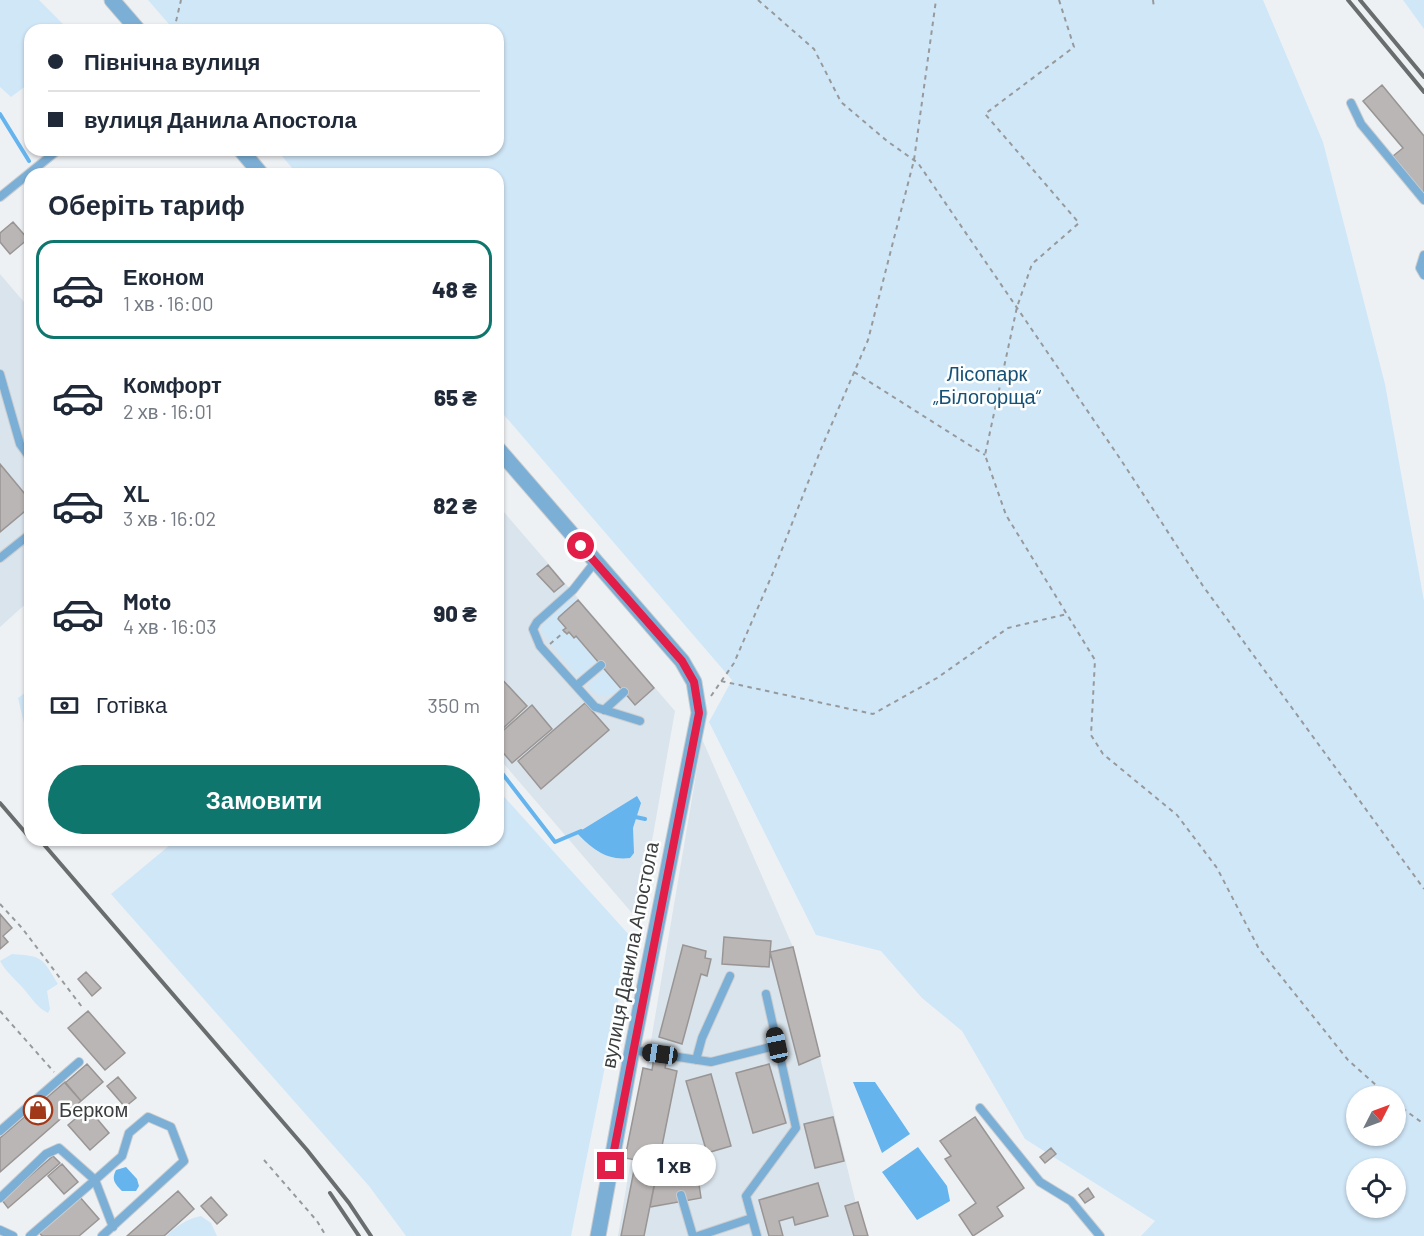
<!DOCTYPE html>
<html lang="uk">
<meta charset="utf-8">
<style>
body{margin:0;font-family:Barlow,sans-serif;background:#f2f2f3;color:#1f2937;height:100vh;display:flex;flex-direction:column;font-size:22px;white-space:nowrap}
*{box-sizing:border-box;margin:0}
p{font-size:20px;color:#747a83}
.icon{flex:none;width:33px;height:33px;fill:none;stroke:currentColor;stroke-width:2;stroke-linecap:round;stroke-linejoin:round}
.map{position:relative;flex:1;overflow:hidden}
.sheet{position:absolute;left:24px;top:168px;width:480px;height:678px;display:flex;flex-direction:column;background:#fff;border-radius:18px;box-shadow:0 2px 4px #0004}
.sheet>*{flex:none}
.banner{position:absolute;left:24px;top:24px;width:480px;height:132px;border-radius:18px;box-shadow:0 2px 4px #0004;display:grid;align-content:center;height:132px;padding:0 24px;background:#fff}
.needle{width:39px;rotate:48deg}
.buttons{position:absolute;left:1346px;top:1086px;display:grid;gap:12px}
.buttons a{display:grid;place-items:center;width:60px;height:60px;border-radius:50%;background:#fff;box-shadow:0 2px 4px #0004;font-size:30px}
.end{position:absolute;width:27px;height:27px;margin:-14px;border:8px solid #e11d48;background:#fff;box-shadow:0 0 0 3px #fff}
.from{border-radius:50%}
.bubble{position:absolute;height:42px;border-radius:21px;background:#fff;box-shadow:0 2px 4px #0004;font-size:20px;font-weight:800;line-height:42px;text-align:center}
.car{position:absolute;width:18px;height:36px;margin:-18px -9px;border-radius:8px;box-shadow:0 0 4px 2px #0007;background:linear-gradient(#222 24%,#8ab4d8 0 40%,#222 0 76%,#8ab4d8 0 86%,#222 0)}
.banner b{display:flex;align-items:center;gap:21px;height:57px;font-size:22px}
.banner b+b{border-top:2px solid #e0e1e3}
.banner i{width:15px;height:15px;background:#1f2937}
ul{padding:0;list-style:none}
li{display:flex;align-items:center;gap:18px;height:99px;margin:0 12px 9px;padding:0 12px;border:3px solid transparent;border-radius:18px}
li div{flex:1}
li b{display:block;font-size:22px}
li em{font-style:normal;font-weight:800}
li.selected{border-color:#0f766e}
li>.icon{width:54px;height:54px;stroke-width:1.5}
h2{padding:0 24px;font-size:27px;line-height:72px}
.pay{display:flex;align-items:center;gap:15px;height:66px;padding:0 24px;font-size:22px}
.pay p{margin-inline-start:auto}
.primary-button{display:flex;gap:12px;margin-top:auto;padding:12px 24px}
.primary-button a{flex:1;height:69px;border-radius:36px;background:#0f766e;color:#fff;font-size:24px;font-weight:800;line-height:69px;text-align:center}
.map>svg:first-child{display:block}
.built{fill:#dae4ec}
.green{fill:#d0e7f8;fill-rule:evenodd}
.water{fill:#65b4ee}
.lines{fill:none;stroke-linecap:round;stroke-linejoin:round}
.stream{stroke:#65b4ee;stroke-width:4}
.building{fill:#bab6b5;stroke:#999594;stroke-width:1.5}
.lane-casing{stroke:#cacdd0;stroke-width:10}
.street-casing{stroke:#cacdd0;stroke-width:17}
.path{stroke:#979a9c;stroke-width:2;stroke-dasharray:4.5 4.5;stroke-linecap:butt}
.lane{stroke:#7cafd6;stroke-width:8}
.street{stroke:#7cafd6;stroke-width:15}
.rail{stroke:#6a6d6e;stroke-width:4}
.route{stroke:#e11d48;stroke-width:8}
.labels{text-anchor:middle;stroke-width:5;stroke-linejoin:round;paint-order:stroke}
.park-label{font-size:20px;fill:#165177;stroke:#fdfefe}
.street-label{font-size:20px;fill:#3b3d3e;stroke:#fdfefe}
.poi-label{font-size:20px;fill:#3b3d3e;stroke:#fdfefe;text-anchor:start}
</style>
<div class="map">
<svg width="1424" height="1236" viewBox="0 0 1424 1236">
<rect width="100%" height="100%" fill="#eef1f4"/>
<path class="built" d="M0,274L30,309V600L0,627Z
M498,505L675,711L638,920L498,757Z
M702,739L793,947L864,1236H618Z"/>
<path class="green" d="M0,0H39L69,30H30V83L11,97L0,87Z
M148,0H1263L1323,142L1385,384L1424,601V1236H1141L1155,1221L1025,1139L962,1031L922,998L881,951L816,935L709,722L732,680L498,408V174H297L277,150H498V30H174ZM1356,1096H1395V1136H1356ZM1356,1168H1395V1208H1356Z
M1403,0H1424V29Z
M573,597L577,601L558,619L566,628L564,630L567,634L569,632L576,636L597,661L580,675L575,674L541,631L543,624Z
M605,670L622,689C611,696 598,700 589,688L591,682Z
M30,689V749L18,698Z
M498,790L631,937L571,1236H406L369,1186L111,894L176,840H498Z
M12,954C44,956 42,958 58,984L47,991L50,1009L48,1013C37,1008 31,997 23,988C14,978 7,973 0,961Z
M201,1216L211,1223L217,1236H166C177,1226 186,1219 201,1216Z"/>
<path class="water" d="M637,796L641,803L633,828L634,853L630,858C607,861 592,849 577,833Z
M853,1082H875L910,1134L882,1153Z
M918,1147L947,1186L950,1201L917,1220L882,1172Z
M126,1167L137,1179L139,1186L136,1191H122C115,1184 111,1180 116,1170Z"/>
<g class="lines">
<path class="stream" d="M0,114L29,161
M498,768L555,842L581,831
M631,816L645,819"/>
</g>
<path class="building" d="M1382,85L1424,136V194L1393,156L1403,148L1363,101Z
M13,222L28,239L10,254L0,242V233Z
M0,464L30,500V507L0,532Z
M548,565L564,584L554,592L537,574Z
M578,600L654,688L635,705L576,636L574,638L569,632L567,634L563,630L566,628L558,619L559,617Z
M498,675L527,706L498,733Z
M585,703L609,730L541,789L518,761Z
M532,705L552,729L512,763L498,747V735Z
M0,914L12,928L3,936L8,942L0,949Z
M724,937L771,941L769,967L722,964Z
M683,945L706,951L705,958L711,959L707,976L701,974L682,1044L659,1037Z
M793,947L820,1056L799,1065L770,952Z
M86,972L101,988L92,996L78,979Z
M88,1011L125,1053L105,1070L68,1028Z
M654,1057L667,1059L665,1068L677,1071L644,1236H621L636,1160L625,1158L643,1068L652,1070Z
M87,1064L103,1082L81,1101L65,1083Z
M769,1064L786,1123L753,1133L736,1073Z
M711,1074L731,1146L707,1153L686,1081Z
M118,1077L136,1098L125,1107L107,1086Z
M65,1082L81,1101L0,1172V1138Z
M88,1108L109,1133L90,1150L68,1125Z
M833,1117L844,1161L815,1168L804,1124Z
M975,1117L1024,1188L997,1207L1003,1216L973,1236L959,1215L976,1203L945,1159L951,1156L940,1141Z
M1051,1148L1056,1154L1045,1163L1040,1157Z
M53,1156L60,1163L8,1208L2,1200Z
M62,1164L78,1182L64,1194L48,1176Z
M697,1171L701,1198L650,1207L656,1177Z
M818,1183L828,1216L795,1225L793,1217L779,1221L783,1236H769L759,1200Z
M1088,1188L1094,1197L1085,1203L1079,1195Z
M178,1191L194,1209L164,1236H127Z
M79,1196L99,1219L79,1236H42L38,1231Z
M211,1197L227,1215L217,1224L201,1206Z
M858,1202L868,1236H854L845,1206Z"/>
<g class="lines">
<g class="lane-casing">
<path id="lane" d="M1351,103L1361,124L1424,200
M0,197L58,150
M1424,255L1420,268L1424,275
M0,374L20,444L30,458
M0,558L30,534
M595,562L573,590L537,622L533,629L540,646L595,707L640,721
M576,686L601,665
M604,710L624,692
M632,1050L711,1062L778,1045
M696,1060L702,1038L730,976
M980,1108L1040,1182L1071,1201L1100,1236
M0,1131L79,1062
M681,1195L693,1236
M0,1198L46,1154L59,1148L95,1180L122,1156L129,1133L148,1117L171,1127L184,1161L102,1236
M0,1230L13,1236
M30,1236L95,1180L113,1227
M698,1236L752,1218
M757,1236L746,1196L796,1128L766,994"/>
</g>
<g class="street-casing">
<path id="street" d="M112,0L138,30
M241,150L261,174
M498,449L682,661L694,682L699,713L632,1050L598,1236"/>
</g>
<path class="path" d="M758,0L814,49L841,102L887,141L918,163L1121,460L1203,586L1424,889
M1059,0L1074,47L985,114L1079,223L1032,264L1017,307L985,455L1006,515L1095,660L1091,735L1103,754L1177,815L1217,868L1259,949L1348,1060L1388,1096
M1153,0L1154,8
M174,30L181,0
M854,372L985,455
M550,644L564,632
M721,681L873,714L937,678L1008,628L1067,614
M711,696L734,663L772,575L821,449L868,340L914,160L936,0
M0,904L22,928L82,1007
M0,1011L54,1072
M1395,1103L1424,1124
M264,1160L317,1221L326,1236"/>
<use href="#lane" class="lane"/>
<use href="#street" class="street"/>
<path class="rail" d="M1348,0L1424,92
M1360,0L1424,77
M0,803L30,838
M40,840L307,1150L349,1203L371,1236
M330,1193L359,1236"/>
</g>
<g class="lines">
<path class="route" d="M581,546L682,661L694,682L699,713L611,1166"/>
</g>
<defs>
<g id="shop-ring" transform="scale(1.5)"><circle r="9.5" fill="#fdfefe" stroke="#a13919" stroke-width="1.5"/><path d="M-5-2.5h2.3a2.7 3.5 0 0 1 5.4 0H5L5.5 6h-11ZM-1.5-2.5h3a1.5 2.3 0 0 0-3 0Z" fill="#a13919"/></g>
</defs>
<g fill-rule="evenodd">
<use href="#shop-ring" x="38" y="1110"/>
</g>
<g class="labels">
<g class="park-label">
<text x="987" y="381">Лісопарк<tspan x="987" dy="23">„Білогорща“</tspan></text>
</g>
<g class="street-label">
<text transform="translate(630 955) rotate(-79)" y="7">вулиця Данила Апостола</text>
</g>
<g class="poi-label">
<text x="59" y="1117">Берком</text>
</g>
</g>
</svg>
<div class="buttons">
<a><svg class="needle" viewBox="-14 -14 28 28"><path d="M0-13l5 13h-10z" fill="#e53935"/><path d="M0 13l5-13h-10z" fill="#747a83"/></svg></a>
<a><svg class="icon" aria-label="locate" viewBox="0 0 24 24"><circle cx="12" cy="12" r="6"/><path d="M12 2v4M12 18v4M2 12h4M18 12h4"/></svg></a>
</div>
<i class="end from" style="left:581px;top:546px"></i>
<i class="end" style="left:611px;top:1166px"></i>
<div class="bubble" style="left:632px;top:1144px;width:84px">1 хв</div>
<i class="car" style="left:777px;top:1045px;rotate:348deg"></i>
<i class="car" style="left:660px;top:1054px;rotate:278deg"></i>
<div class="banner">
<b><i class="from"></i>Північна вулиця</b>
<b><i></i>вулиця Данила Апостола</b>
</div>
<section class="sheet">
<h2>Оберіть тариф</h2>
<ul>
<li class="selected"><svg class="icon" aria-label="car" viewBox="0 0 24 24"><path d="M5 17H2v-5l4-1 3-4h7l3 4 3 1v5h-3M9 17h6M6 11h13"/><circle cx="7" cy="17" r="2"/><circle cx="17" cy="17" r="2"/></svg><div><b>Економ</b><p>1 хв · 16:00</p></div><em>48 ₴</em></li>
<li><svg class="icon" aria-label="car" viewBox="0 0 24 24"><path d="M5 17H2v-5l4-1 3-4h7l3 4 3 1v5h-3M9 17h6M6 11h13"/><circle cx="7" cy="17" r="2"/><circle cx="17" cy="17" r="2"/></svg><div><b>Комфорт</b><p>2 хв · 16:01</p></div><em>65 ₴</em></li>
<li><svg class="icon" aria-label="car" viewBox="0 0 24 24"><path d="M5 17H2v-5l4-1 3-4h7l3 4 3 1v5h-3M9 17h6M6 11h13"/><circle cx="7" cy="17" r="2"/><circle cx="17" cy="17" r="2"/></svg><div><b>XL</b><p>3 хв · 16:02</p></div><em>82 ₴</em></li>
<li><svg class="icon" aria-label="car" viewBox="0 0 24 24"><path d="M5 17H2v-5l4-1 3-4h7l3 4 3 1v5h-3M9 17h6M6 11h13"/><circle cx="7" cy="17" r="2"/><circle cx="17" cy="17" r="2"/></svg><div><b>Moto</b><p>4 хв · 16:03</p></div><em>90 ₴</em></li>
</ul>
<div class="pay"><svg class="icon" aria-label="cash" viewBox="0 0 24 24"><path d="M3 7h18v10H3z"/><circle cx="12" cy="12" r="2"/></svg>Готівка<p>350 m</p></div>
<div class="primary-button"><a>Замовити</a></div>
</section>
</div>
